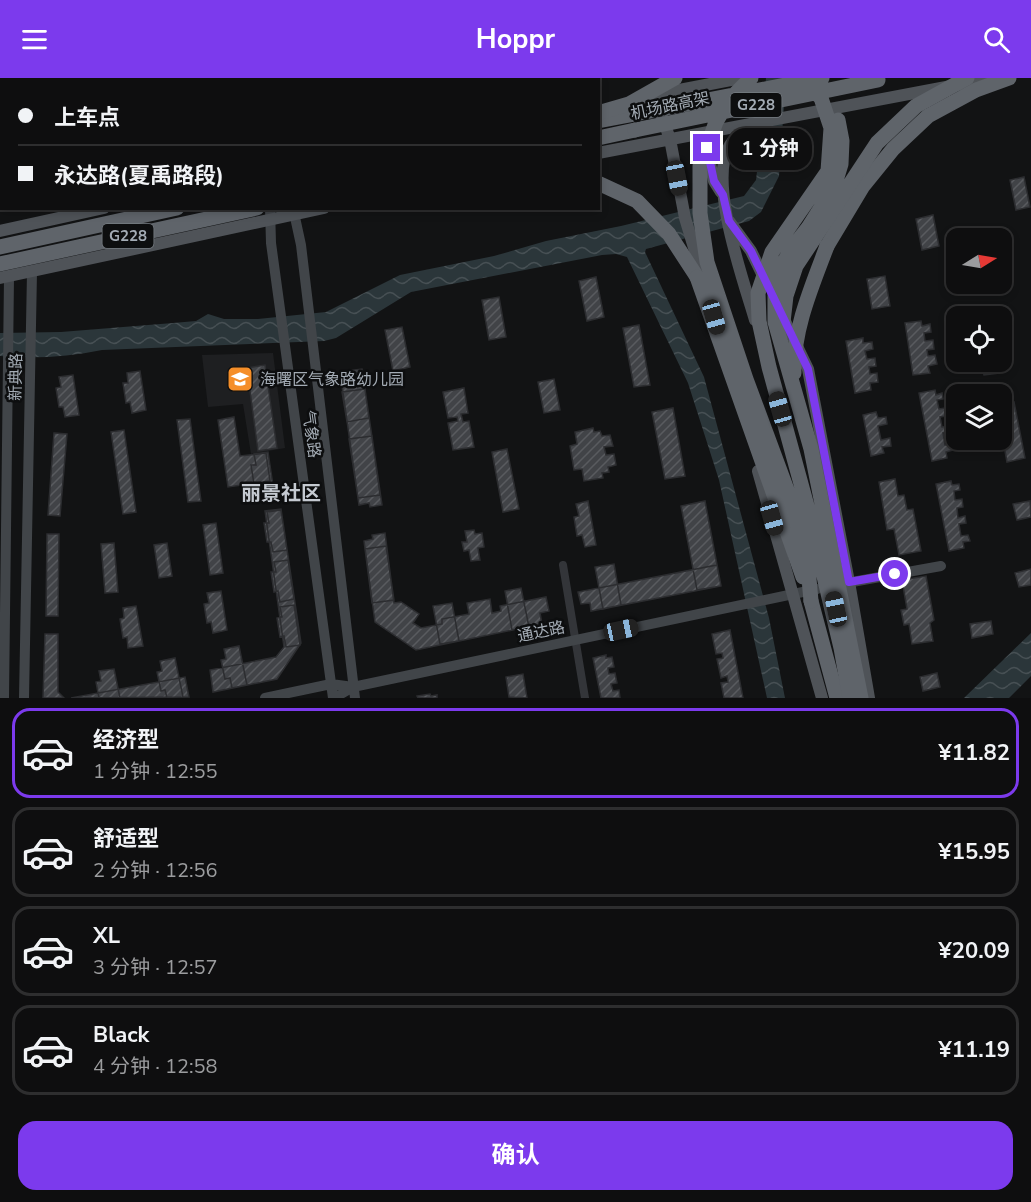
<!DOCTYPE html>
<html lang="zh">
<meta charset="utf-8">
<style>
body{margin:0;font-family:"Nunito Sans","Noto Sans SC",sans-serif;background:#171718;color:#f1f3f6;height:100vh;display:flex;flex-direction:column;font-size:22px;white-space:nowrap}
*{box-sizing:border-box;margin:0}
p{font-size:20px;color:#9b9c9e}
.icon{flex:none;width:33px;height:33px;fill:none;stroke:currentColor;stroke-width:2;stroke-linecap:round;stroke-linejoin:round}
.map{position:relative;height:620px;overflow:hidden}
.sheet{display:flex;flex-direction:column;background:#0e0e0f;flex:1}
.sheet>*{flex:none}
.hud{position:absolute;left:0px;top:0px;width:600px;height:132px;box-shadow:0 3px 9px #0003,0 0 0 2px #2e2e2f;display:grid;align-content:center;height:132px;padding:0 18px;background:#0e0e0f}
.needle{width:39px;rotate:79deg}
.controls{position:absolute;left:946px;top:150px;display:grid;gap:12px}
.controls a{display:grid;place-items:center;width:66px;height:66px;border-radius:12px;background:#0e0e0f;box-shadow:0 3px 9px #0003,0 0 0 2px #2e2e2f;font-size:30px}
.end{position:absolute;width:27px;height:27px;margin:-14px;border:8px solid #7c3aed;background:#fff;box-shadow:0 0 0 3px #fff}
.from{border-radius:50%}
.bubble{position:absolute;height:42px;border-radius:18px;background:#0e0e0f;box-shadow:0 3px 9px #0003,0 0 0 2px #2e2e2f;font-size:20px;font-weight:700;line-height:42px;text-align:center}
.car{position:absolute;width:18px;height:36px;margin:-18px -9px;border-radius:8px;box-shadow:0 0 4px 2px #0007;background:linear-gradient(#222 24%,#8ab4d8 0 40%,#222 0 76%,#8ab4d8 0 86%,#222 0)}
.hud b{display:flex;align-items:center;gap:21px;height:57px;font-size:22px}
.hud b+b{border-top:2px solid #2e2e2f}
.hud i{width:15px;height:15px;background:#f1f3f6}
ul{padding:10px 0 0;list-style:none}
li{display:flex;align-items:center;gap:18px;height:90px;margin:0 12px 9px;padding:0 6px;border:3px solid #2e2e2f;border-radius:18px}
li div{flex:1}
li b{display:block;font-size:22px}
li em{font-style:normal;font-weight:700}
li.current{border-color:#7c3aed}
li>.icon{width:54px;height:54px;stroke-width:1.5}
.button{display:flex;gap:12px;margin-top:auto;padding:12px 18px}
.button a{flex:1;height:69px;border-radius:18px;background:#7c3aed;color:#fff;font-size:24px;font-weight:700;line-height:69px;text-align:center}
header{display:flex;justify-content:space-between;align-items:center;height:78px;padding:0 18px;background:#7c3aed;color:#fff;font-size:27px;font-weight:700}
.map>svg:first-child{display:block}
.built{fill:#1e1f21}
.water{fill:url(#water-waves)}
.building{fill:url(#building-hatch);stroke:#2c2d30;stroke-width:1.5}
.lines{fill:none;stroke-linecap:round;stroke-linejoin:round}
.street{stroke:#333539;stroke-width:8}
.secondary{stroke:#414549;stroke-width:10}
.primary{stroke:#4f5358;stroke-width:12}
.highway{stroke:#5f646a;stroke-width:15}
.highway-bridge{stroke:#5f646a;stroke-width:15}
.route{stroke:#7c3aed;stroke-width:8}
.labels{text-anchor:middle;stroke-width:5;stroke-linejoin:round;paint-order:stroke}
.shield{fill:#0d0e0f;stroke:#777d83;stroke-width:1.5}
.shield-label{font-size:15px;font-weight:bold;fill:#a4acb5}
.street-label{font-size:16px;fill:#a4acb5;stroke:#0d0e0f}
.poi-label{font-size:16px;fill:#a4acb5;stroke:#0d0e0f;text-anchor:start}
.quarter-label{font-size:20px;font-weight:bold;fill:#c5cad1;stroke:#0d0e0f}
</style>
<header><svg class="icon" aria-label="menu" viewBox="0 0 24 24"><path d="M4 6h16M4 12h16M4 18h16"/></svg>Hoppr<svg class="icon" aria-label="search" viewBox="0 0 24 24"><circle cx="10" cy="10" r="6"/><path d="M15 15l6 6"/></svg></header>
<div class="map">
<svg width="1031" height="620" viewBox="0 0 1031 620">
<defs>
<pattern id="water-waves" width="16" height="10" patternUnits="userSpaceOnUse" patternTransform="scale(1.5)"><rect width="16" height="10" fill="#2b363a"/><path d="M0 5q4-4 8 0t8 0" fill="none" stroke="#475054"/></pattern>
<pattern id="building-hatch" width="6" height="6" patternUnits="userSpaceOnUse" patternTransform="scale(1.5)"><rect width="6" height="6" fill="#414347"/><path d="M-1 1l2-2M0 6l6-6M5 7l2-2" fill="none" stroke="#595b5f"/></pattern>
</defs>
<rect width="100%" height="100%" fill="#121314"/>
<path class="built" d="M273,275L285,370L251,376L243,326L208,329L202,277Z"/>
<path class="water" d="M766,0H786L779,98L761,134L749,143L646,171L645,174L704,299L769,540L785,620H767L719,402L688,305L627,179L616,176L602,177L411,214L336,260L324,263L102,272C68,279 34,281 0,278V255L61,254L173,245L196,243L208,236L224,241H258L326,234L400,197L494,178L546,163L621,148L744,118L756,102L762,51Z
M1031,555V598L1009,620H964Z"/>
<path class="building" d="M1024,99L1030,129L1016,132L1010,102Z
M933,137L939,168L922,172L916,141Z
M885,198L890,228L872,231L867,201Z
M596,199L604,239L587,243L579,203Z
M980,206H993V208L981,211Z
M499,219L506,259L489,262L482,222Z
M986,227L987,231L994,230L995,236L989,238H973L971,230Z
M921,243L922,248L930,246L931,254L924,255L925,263L933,262L934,271L927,272L928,278L935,277L937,286L928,288L930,295L913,297L905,245Z
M639,247L650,307L634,309L623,250Z
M402,249L410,289L393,293L385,252Z
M863,260V265L872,264L873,271L865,273L867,281L875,280L876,288L869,289L870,296L877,295L878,304L870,305L871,312L855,315L846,263Z
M1002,281L1005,287L998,288L999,295L984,297L981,284H1002Z
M265,287L277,370L258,373L247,290Z
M362,291L382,427L370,429L369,425L359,427L340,294Z
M140,293L146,332L132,335L130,324L126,325L123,305H128L127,295Z
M73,297L79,337L65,339L63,329H59L56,310L61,309L59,299Z
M554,301L560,332L544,335L538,304Z
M464,310L468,335L461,336L463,344L469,343L474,369L453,372L448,345L458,343L457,339L448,340L443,314Z
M365,311L369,340L347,344L342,314Z
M935,312L936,317L942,315L943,321L937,322L939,331L945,330L947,338L940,339L942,349L948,348L950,354L943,355L945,367L952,366L953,372L946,374L947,380L932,383L919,315Z
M1014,324L1025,380L1007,384L1002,357V327Z
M673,330L685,398L665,401L652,334Z
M876,334L878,340L886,339L887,346L878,348L881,362L890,360L891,368L882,369L884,375L871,378L863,337Z
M234,339L240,378L266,375L270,403L228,409L218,342Z
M190,341L201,423L188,424L177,342Z
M593,350L594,354L600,353L602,358L610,357L613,368L604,369L606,377L614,376L616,387L608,389L609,394L602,395L603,400L584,403L582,391L574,392L570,368L577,366L575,354Z
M124,352L136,434L123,436L111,354Z
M54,355L67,356L60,438L48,437Z
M372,358L380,417L358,420L349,361Z
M507,371L519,431L503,434L492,374Z
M268,374L274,414L260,416L258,406H254L251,387H256L254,376Z
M895,401L898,418L904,417L907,432L913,431L921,473L899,477L894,451L887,452L879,404Z
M951,403L952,407L959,406L960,412L954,413L955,422L962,421L963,429L957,430L958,440L965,438L966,445L959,446L961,458L968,457L970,463L963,464L964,470L949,473L936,406Z
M588,423L596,467L585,469L582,457L577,458L574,439L579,438L576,426Z
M705,423L721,508L697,512L681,428Z
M1030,423L1031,439L1017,442L1013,426Z
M281,431L301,565L277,601L213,614L210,592L276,579L284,569L265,433Z
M281,432L287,472L273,474L271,464H267L264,445H269L267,434Z
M216,445L223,495L210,497L203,447Z
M474,452L475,456L482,455L484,469L478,470L480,482L471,483L469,472L464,473L462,464H467L465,453Z
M385,455L394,525L401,524L419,536L413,545L421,550L442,546V541L469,536L467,525L490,521L492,535L501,533L500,528L546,519L549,533L540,535L542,546L416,572L375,544L364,463L373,461L372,457Z
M47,456H59L58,538H46Z
M114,465L118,514L105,515L101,466Z
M167,465L172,498L159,500L154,467Z
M386,468L394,522L372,525L365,471Z
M288,482L294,521L280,524L278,513L274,514L271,494H276L274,484Z
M614,486L621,527L603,531L595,489Z
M717,487L721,508L591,533L590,525L581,526L578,514Z
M1031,491V507L1019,509L1015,495Z
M926,498L934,542L930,545L933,563L912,566L909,546L904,547L901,532L907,531L902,502Z
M521,510L529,549L512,552L505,513Z
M221,513L227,552L213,555L211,544L207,545L204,526L209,525L207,515Z
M452,525L459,563L440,566L433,528Z
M294,527L300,567L286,569L284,558L280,559L277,540L282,539L280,529Z
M136,528L143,568L128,570L127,559L123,560L120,541L124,540L123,530Z
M991,543L993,556L972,560L970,546Z
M730,552L743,620H724L721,605L728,604L727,598L721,600L717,581L723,580L722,575L716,576L712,556Z
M45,556H58V614L64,620H43Z
M239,568L247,607L232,610L230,600L225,601L221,582L226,581L224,571Z
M606,577V580L612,579L614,589L608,590L609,596L615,595L617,605L611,606L613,613L619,612L620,620H601L593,580Z
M175,580L183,619L167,620L165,612L161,613L157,594L162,593L160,583Z
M114,591L120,620H99L96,604L101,603L99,593Z
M937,595L940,609L923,613L920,599Z
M523,596L527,620L509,619L506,599Z
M185,599L189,619L71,620Z
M430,616L431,618L437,617V620H418L417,618Z"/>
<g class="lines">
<path class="street" d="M563,487L585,620"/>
<path class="secondary" d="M251,0V2
M262,0V2
M270,130L271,165L333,620
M293,130L301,167L355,620
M841,506L941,488
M353,609L817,511
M4,620L9,199
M24,620L32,194
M265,620L331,606L353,609L334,620"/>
<path class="primary" d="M654,17L670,61L685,140L704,203
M648,18L741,0
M706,68L714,103L721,114
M598,75L993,0
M729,143L751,173L765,202
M0,153L104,130
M0,200L324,130
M782,237L808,291L849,504L869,620
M755,242C744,204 707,102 730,67C737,56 751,49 763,42
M758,393L822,620"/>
<path class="highway" d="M598,43L635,36
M598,60L635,52
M598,105L637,123L669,156L697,199
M827,168L863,108L893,71L928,38L976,12L1009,0
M0,169L177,130
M0,186L257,130
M811,523L837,620"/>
<path class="highway-bridge" d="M751,0L729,22L716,44L700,88V135L707,184L746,301L796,436L807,478L811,523
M801,0L821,20L831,50L828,93L772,174L758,215L759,243L769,289L809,435L841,570L850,620
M598,35L629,26L675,0
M635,36L822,0
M838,42L842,63L841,86L834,109L808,150L793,169L779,192L775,211V244L811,371L861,620
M635,52L878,2
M697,199L803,499
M783,244L786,218L796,188L877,65L916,28L967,0
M794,295C793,251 812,208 827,168"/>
</g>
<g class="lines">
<path class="route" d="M707,70L714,103L723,117L729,143L751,173L808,291L849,504L895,496"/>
</g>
<defs>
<g id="school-square" transform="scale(1.35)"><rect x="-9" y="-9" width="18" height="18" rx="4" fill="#f58e29" stroke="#0d0e0f"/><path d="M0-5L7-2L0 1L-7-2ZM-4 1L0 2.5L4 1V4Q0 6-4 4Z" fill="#fff"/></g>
</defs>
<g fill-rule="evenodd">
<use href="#school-square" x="240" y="301"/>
</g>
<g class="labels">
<g class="shield">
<rect x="730.5" y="15" width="51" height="24" rx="4.5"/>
<rect x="102.5" y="146" width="51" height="24" rx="4.5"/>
</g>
<g class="shield-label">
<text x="756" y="32">G228</text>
<text x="128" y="163">G228</text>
</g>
<g class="street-label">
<text transform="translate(670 27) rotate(-12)" y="6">机场路高架</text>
<text transform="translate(15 299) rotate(-89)" y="6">新典路</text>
<text transform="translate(312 356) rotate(82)" y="6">气象路</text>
<text transform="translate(541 553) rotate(-12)" y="6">通达路</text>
</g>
<g class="poi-label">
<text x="260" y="307">海曙区气象路幼儿园</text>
</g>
<g class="quarter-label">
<text x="281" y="422">丽景社区</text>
</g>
</g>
</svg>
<div class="controls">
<a><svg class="needle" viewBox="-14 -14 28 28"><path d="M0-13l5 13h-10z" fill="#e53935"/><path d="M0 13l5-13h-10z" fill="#9b9c9e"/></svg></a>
<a><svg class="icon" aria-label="locate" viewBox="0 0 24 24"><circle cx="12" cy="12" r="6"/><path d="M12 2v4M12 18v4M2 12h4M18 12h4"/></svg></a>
<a><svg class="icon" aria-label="layers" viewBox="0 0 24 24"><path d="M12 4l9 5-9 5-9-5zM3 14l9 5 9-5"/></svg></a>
</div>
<i class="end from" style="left:895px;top:496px"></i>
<i class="end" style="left:707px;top:70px"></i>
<div class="bubble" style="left:728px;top:50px;width:84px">1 分钟</div>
<i class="car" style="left:677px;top:100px;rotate:169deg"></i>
<i class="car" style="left:714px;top:239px;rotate:164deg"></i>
<i class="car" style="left:780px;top:331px;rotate:344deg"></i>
<i class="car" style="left:772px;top:440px;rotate:164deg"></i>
<i class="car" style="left:836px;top:531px;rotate:348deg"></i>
<i class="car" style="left:621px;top:552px;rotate:78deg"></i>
<div class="hud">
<b><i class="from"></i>上车点</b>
<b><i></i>永达路(夏禹路段)</b>
</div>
</div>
<section class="sheet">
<ul>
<li class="current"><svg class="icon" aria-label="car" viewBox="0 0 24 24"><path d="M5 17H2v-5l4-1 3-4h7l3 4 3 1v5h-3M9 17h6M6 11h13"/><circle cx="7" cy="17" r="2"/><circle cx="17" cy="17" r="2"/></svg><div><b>经济型</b><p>1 分钟 · 12:55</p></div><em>¥11.82</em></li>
<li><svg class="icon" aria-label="car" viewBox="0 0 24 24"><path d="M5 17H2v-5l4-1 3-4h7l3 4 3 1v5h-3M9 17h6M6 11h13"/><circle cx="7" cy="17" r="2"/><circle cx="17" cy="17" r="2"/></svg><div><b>舒适型</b><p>2 分钟 · 12:56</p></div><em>¥15.95</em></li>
<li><svg class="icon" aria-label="car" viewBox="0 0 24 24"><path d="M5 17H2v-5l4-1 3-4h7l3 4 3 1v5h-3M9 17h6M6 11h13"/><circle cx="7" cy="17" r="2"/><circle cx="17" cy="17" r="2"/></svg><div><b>XL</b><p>3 分钟 · 12:57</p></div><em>¥20.09</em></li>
<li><svg class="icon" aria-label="car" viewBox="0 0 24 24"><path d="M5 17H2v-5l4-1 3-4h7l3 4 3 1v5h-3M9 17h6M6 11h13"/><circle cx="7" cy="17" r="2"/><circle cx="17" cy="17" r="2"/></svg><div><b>Black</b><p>4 分钟 · 12:58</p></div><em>¥11.19</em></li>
</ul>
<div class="button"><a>确认</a></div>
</section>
